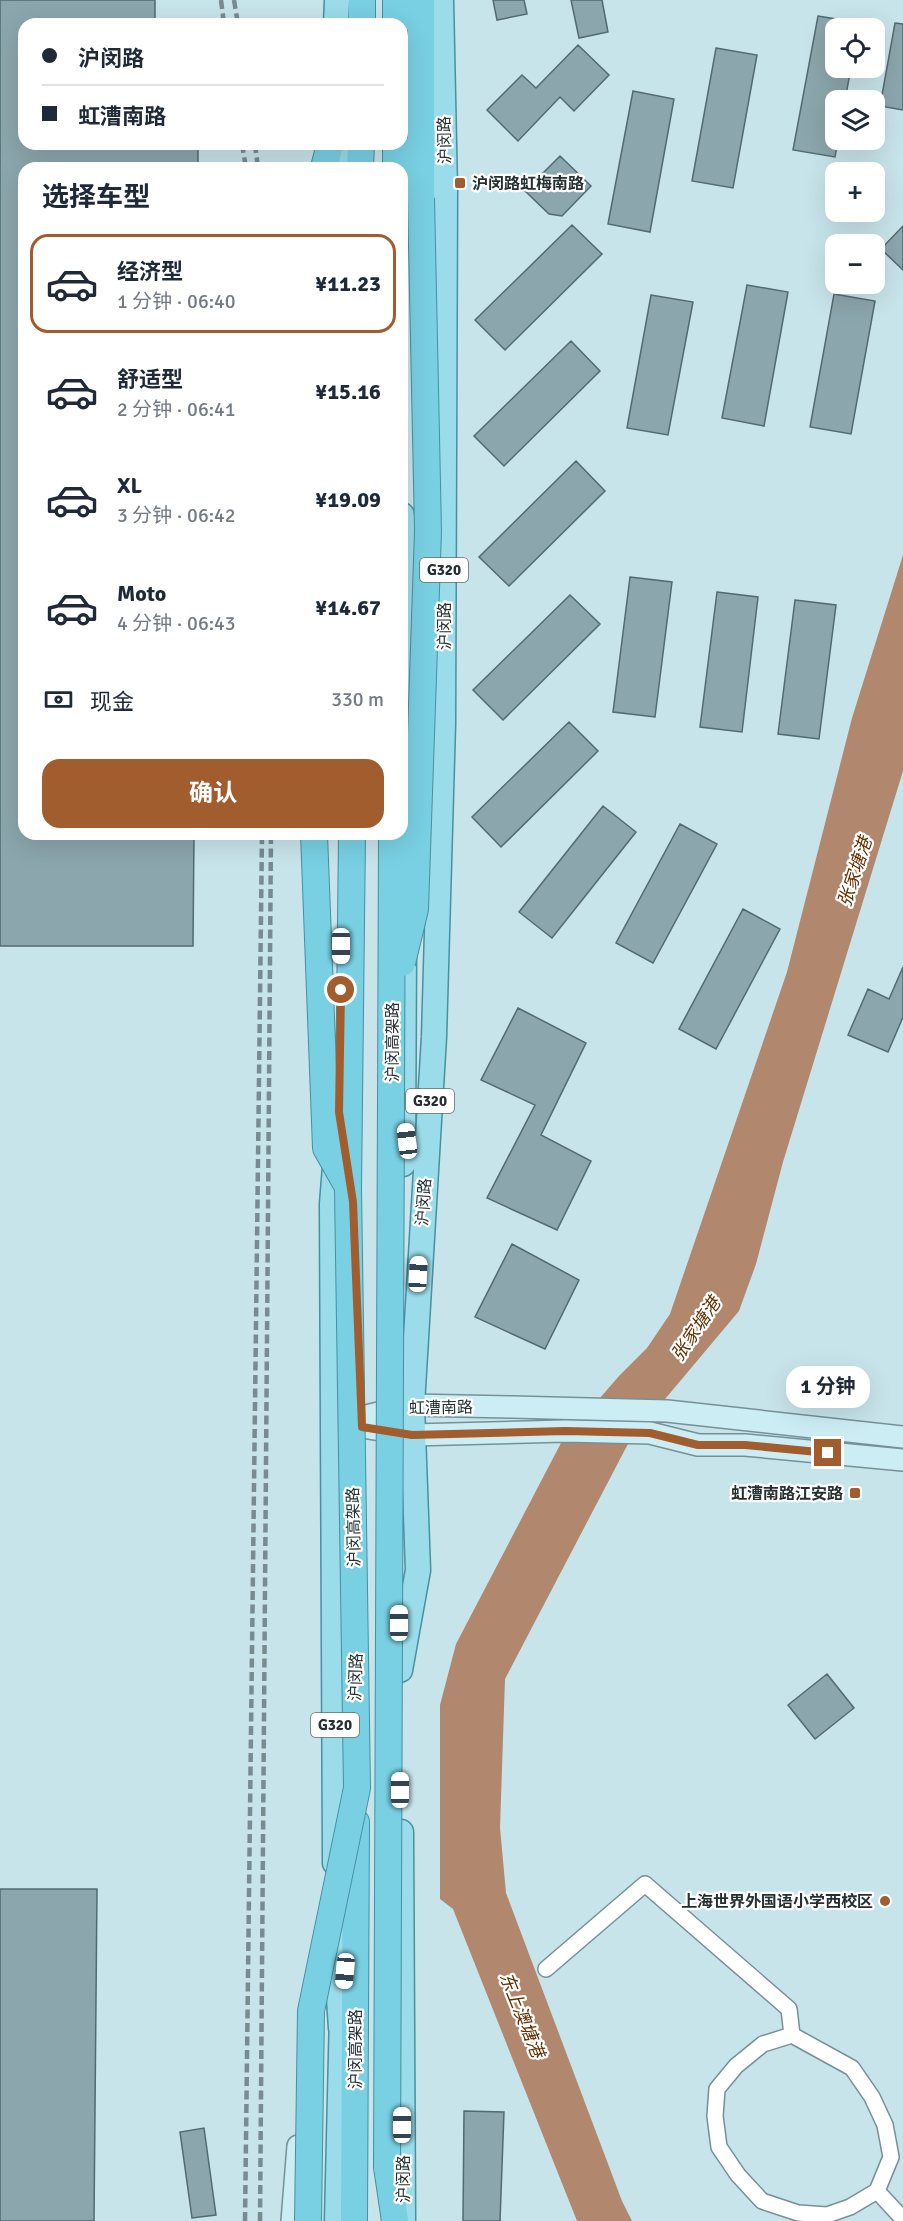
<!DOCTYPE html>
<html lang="zh">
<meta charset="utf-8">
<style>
body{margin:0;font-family:Signika,"Noto Sans SC",sans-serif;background:#f6f6f7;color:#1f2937;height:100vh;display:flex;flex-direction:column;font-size:22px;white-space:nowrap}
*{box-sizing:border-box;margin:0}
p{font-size:20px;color:#747a83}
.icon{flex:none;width:33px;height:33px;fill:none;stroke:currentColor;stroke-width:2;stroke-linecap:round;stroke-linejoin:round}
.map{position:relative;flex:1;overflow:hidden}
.sheet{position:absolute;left:18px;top:162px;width:390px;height:678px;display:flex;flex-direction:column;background:#fff;border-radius:18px;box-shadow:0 6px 24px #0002}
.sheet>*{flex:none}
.guide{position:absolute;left:18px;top:18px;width:390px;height:132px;border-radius:18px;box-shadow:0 6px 24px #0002;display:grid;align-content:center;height:132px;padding:0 24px;background:#fff}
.buttons{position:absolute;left:825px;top:18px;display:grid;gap:12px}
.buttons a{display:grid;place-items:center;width:60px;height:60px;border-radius:12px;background:#fff;box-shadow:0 6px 24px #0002;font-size:30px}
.end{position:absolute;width:27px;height:27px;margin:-14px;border:8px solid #a15d2d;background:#fff;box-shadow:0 0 0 3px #fff}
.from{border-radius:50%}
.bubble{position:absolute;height:42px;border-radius:18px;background:#fff;box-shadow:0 6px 24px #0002;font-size:20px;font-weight:700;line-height:42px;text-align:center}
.car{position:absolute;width:18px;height:36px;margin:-18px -9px;border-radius:8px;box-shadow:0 0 4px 2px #0007;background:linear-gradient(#fff 24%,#345 0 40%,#fff 0 76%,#345 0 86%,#fff 0)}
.guide b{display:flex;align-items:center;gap:21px;height:57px;font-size:22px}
.guide b+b{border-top:2px solid #e0e1e3}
.guide i{width:15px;height:15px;background:#1f2937}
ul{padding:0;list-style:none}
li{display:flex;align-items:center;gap:18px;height:99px;margin:0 12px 9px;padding:0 12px;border:3px solid transparent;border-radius:18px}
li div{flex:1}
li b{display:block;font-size:22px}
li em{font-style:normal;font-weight:700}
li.selected{border-color:#a15d2d}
li>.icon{width:54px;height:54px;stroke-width:1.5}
h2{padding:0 24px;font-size:27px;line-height:72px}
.pay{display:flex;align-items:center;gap:15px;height:66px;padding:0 24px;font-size:22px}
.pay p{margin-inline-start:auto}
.primary-button{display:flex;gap:12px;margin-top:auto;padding:12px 24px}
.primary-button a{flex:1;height:69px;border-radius:18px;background:#a15d2d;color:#fff;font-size:24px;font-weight:700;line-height:69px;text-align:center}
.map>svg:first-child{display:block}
.water{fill:#b1876d}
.building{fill:#8ba6ac;stroke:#526b70;stroke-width:1.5}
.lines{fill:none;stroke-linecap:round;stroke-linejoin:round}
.minor-casing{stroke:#769096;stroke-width:18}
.secondary-casing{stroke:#769096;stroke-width:24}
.primary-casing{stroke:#4690a0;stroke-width:27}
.trunk-casing{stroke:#4690a0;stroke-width:28}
.minor{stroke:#fff;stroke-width:15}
.secondary{stroke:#cdedf4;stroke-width:21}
.primary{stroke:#9adce9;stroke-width:24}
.trunk{stroke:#78d0e2;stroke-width:26}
.rail{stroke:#788b90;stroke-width:4.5;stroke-dasharray:9 4.5;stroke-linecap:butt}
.trunk-bridge-casing{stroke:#4690a0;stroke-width:28;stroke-linecap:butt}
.trunk-bridge{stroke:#78d0e2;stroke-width:26}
.route{stroke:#a15d2d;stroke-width:8}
.poi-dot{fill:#a15d2d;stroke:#fff;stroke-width:2}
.labels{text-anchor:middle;stroke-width:4.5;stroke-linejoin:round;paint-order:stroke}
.shield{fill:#fff;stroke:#666e70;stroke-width:1.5}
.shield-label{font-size:15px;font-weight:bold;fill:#253032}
.street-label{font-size:16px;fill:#253032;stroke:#fff}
.poi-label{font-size:16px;font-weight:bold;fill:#253032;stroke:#fff;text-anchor:end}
.water-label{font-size:18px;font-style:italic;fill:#663001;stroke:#fff}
</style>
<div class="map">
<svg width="903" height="2221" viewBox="0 0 903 2221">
<rect width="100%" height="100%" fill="#c8e4eb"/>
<path class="water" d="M903,555V771L783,1162L756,1264L739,1311L629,1442L505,1679L500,1828L506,1893L622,2201L632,2221H577L453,1909L440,1899V1705L456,1644L561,1443L619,1376L647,1348L670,1314L787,972L852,718Z"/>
<path class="building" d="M0,0H155V24H24V144H198V168H24V834H194L193,946H0Z
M493,0H524L527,14L497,20Z
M571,0H602L608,32L579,38Z
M818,16L836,19V68H851L845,100H836V140H838L835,157L793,150Z
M895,23L903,24V110L880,106Z
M578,45L609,75L574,111L560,97L518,141L487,110L522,75L536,88Z
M716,48L757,55L733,188L692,181Z
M633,91L674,99L650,232L608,224Z
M560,156L591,186L562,216L549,214L525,191Z
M572,225L602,254L505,350L475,320Z
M903,226V270L881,249Z
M747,285L788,292L764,426L722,418Z
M834,294L875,301L851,434L810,427Z
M651,295L693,302L668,435L627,428Z
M571,341L600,371L504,466L474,436Z
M576,461L605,491L509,586L479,557Z
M630,577L672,582L655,717L613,712Z
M717,592L758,597L742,732L700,727Z
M570,595L600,624L503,720L473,690Z
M795,600L836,605L819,739L778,734Z
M569,722L598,751L501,847L472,817Z
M603,806L636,832L552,938L519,912Z
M680,824L717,844L653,963L616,943Z
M743,909L780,929L716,1049L679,1029Z
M903,967V1017L888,1052L848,1035L868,989L889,999Z
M518,1008L586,1043L541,1135L591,1161L557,1230L487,1198L535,1105L481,1080Z
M512,1244L579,1280L545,1349L475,1317Z
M827,1674L854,1708L815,1739L788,1705Z
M0,1889H97L94,2221H0Z
M464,2111L504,2112L500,2221H463Z
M204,2128L216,2215L192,2218L180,2132Z"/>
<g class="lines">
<g class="minor-casing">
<path id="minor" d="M546,1969L645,1884L789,2009L792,2035
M792,2035L852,2068L872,2097L885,2125L891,2157L877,2191L850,2207L827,2215L798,2213L762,2201L738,2175L719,2147L715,2116L717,2089L736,2066L763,2044Z
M877,2191L903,2219"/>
</g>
<g class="secondary-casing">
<path id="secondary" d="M337,1423L412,1405L512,1407L667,1411L903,1437
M343,1424L412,1435L565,1431L650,1433L698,1445H745L903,1460
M292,2221L298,2146"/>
</g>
<g class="primary-casing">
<path id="primary" d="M336,24L337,0
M341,168L346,144
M402,189L419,146
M402,515L404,864
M403,1164L404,944
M400,1670L418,1570L412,1405L434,1037L443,724L445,190L441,0
M401,1832L403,2220
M335,1863L332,1204L336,1154
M334,1925L341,2028
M337,2221L342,2013"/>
</g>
<g class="trunk-casing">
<path id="trunk" d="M362,24V0
M396,24V0
M324,168L330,144
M360,168L361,144
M396,168V144
M421,198V0
M387,2167L395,2221
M354,2221L356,1822"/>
</g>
<use href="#minor" class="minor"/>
<use href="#secondary" class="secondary"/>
<use href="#primary" class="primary"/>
<use href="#trunk" class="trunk"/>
<path class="rail" d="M221,0L224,24
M234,0L238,24
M242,144L246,168
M255,144L258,168
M245,2221L262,834
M260,2221L271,834"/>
<g class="trunk-bridge-casing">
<path id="trunk-bridge" d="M314,834L326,1148L347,1185
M402,963L415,909L428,531L421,198
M387,2167L392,834
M308,2221L311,2011L357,1788L348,1189L352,834"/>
</g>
<use href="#trunk-bridge" class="trunk-bridge"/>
</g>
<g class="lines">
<path class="route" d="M341,990L339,1112L353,1202L362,1427L412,1435L565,1431L650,1433L698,1445H745L828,1453"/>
</g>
<g class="poi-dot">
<rect x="454" y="177" width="12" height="12" rx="3"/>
<rect x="849" y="1487" width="12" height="12" rx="3"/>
<circle cx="885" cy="1901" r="6"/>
</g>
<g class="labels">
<g class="shield">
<rect x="420" y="558" width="48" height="24" rx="4.5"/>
<rect x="406" y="1089" width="48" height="24" rx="4.5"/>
<rect x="311" y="1713" width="48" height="24" rx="4.5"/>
</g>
<g class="shield-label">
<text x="444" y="575">G320</text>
<text x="430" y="1106">G320</text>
<text x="335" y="1730">G320</text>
</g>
<g class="street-label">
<text transform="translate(444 140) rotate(-91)" y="6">沪闵路</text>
<text transform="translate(444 626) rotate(-90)" y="6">沪闵路</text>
<text transform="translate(392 1042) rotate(-90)" y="6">沪闵高架路</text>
<text transform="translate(423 1202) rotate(-86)" y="6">沪闵路</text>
<text transform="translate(441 1407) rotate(-1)" y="6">虹漕南路</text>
<text transform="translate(353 1527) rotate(-91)" y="6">沪闵高架路</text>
<text transform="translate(355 1677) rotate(-88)" y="6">沪闵路</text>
<text transform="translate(355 2049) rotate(-90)" y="6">沪闵高架路</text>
<text transform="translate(403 2179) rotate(-90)" y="6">沪闵路</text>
</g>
<g class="poi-label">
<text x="472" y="189" text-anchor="start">沪闵路虹梅南路</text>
<text x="843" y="1499">虹漕南路江安路</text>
<text x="873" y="1907">上海世界外国语小学西校区</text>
</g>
<g class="water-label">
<text transform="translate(855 872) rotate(-72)" y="6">张家塘港</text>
<text transform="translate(696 1329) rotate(-56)" y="6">张家塘港</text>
<text transform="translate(522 2015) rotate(68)" y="6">东上澳塘港</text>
</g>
</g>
</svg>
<div class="buttons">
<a><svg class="icon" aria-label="locate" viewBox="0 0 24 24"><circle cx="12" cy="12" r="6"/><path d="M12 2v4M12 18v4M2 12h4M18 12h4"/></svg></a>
<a><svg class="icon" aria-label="layers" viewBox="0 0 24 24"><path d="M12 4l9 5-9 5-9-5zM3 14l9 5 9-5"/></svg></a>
<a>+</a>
<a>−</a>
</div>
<i class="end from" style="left:341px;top:990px"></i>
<i class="end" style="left:828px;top:1453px"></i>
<div class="bubble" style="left:786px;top:1366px;width:84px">1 分钟</div>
<i class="car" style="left:341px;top:946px;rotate:180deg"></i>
<i class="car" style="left:407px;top:1141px;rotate:353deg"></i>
<i class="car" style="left:418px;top:1274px;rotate:3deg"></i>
<i class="car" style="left:399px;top:1623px;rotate:0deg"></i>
<i class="car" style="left:400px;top:1790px;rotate:0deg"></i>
<i class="car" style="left:345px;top:1971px;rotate:185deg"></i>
<i class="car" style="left:402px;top:2125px;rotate:0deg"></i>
<div class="guide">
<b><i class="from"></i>沪闵路</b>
<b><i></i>虹漕南路</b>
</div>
<section class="sheet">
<h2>选择车型</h2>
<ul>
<li class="selected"><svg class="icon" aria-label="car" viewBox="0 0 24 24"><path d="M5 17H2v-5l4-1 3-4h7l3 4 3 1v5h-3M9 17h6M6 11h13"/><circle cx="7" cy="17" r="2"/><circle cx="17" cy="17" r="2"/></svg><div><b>经济型</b><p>1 分钟 · 06:40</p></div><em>¥11.23</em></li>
<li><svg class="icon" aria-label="car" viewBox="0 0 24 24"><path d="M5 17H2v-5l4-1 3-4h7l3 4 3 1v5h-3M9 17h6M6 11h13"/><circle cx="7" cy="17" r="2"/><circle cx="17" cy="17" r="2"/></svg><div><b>舒适型</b><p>2 分钟 · 06:41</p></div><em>¥15.16</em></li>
<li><svg class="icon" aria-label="car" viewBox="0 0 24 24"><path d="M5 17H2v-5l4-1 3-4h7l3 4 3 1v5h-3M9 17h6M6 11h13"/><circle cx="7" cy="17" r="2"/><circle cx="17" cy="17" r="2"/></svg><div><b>XL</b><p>3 分钟 · 06:42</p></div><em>¥19.09</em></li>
<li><svg class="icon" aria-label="car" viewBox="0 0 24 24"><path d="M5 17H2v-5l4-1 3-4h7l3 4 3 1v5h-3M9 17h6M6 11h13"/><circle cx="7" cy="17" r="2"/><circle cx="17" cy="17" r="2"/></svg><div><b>Moto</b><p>4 分钟 · 06:43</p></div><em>¥14.67</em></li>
</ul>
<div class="pay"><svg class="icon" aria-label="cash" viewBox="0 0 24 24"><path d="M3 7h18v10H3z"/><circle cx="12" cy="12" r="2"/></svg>现金<p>330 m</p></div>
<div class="primary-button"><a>确认</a></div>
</section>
</div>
